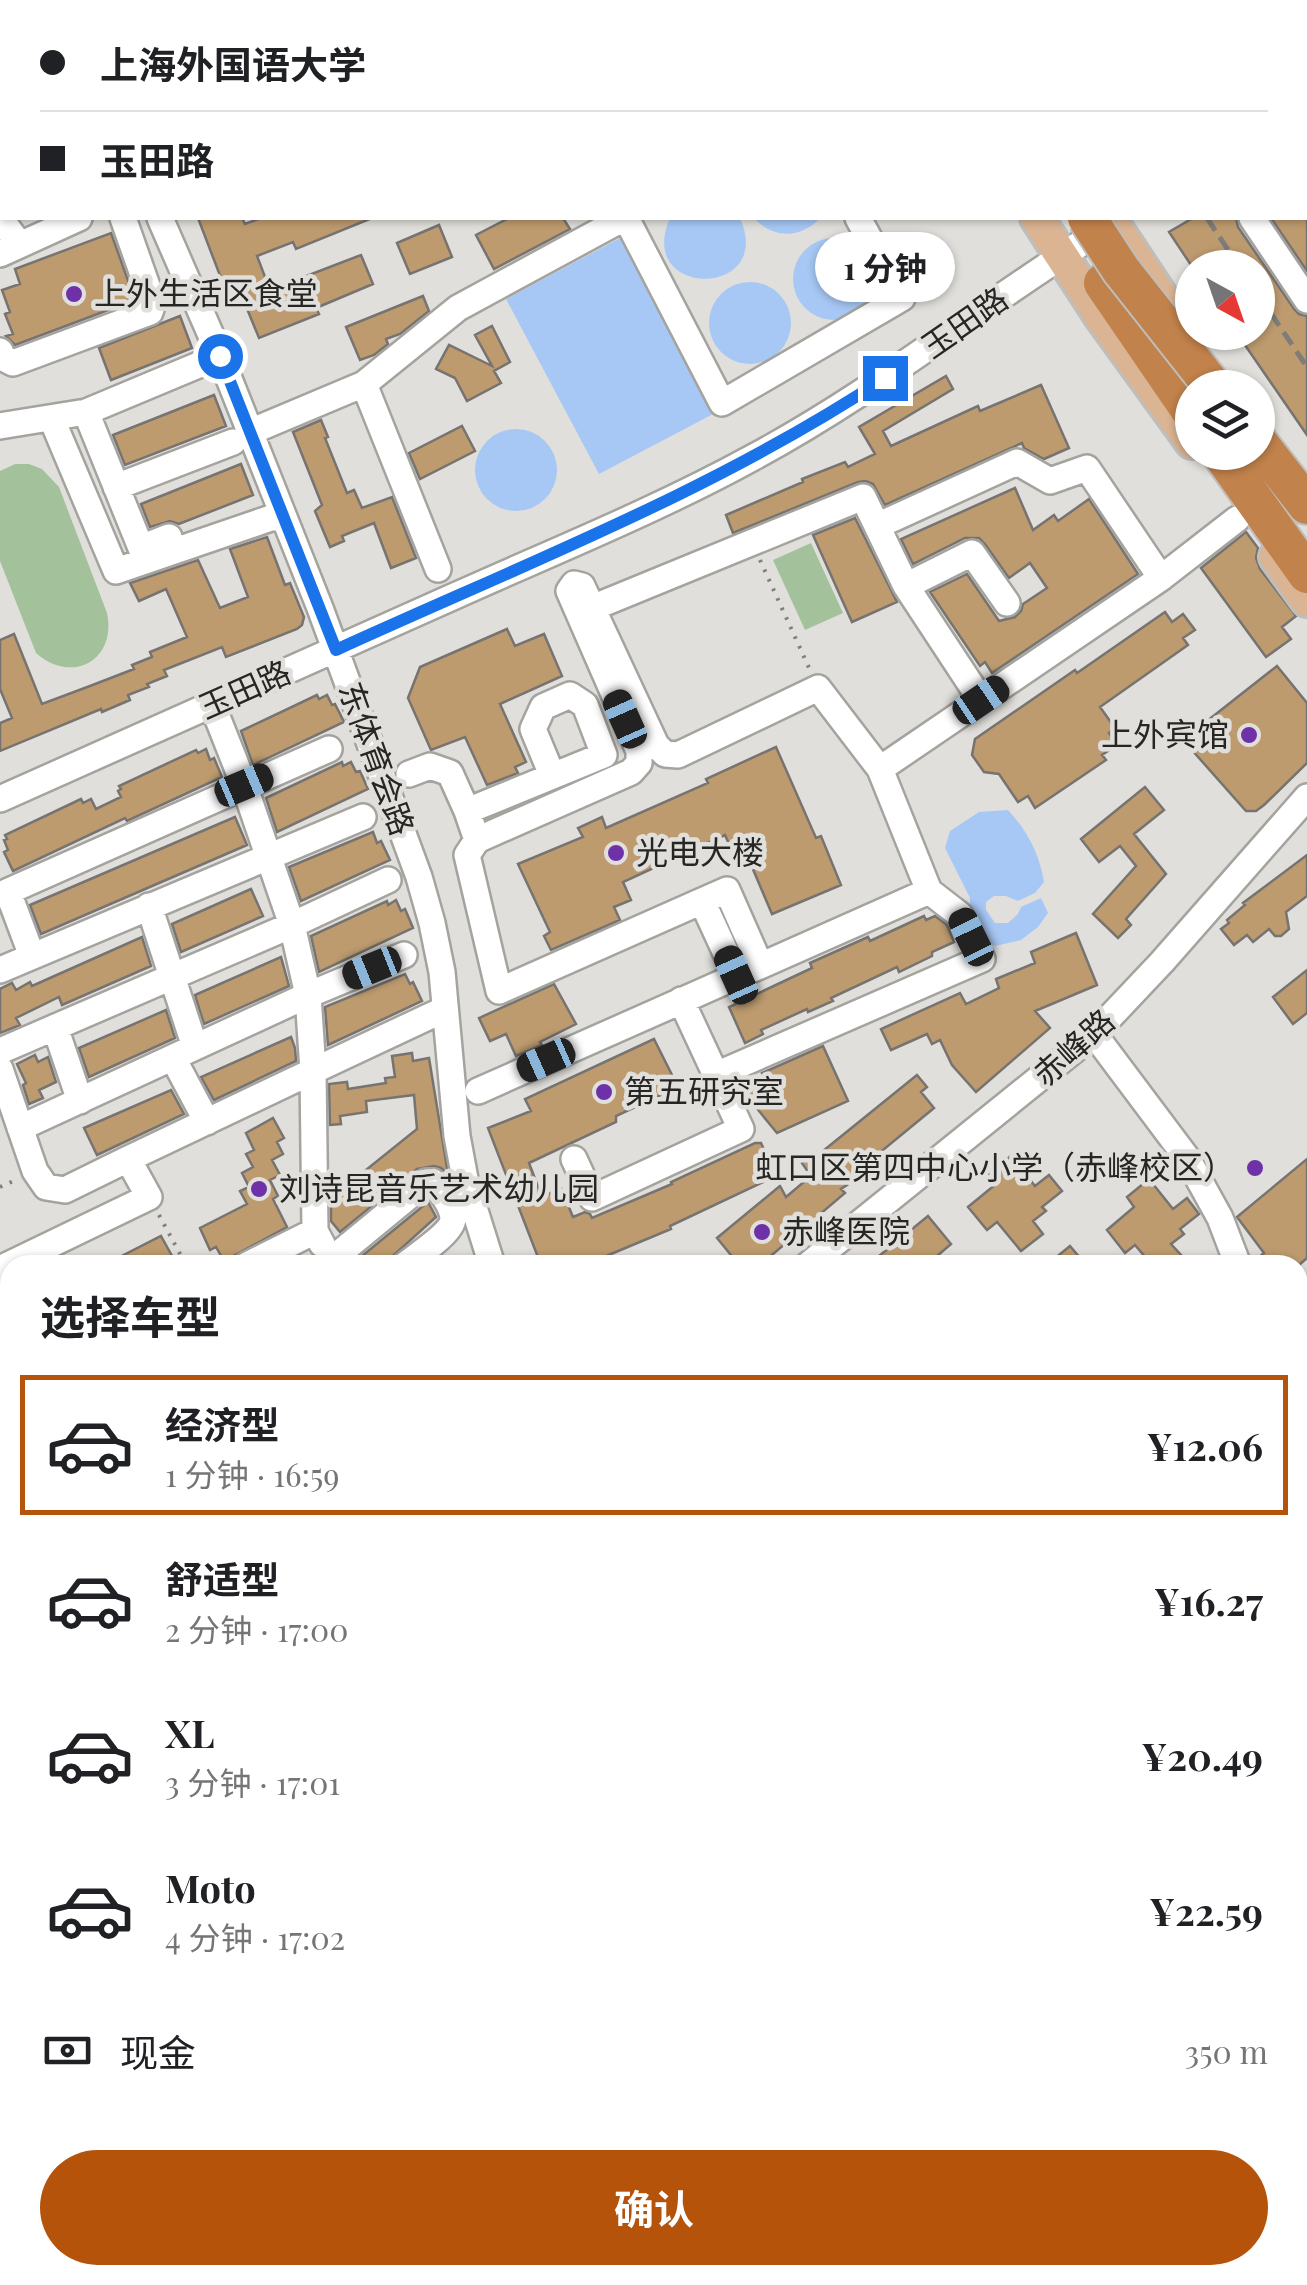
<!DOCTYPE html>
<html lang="zh">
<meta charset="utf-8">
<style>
body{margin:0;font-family:"Playfair Display","Noto Sans SC",serif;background:#f6f6f6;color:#202124;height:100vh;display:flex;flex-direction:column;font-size:38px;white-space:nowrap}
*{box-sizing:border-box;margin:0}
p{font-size:32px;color:#757577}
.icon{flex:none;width:55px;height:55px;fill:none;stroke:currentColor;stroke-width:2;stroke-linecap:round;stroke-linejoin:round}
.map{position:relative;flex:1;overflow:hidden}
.details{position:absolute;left:0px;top:1255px;width:1308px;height:1030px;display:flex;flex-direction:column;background:#fff;border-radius:30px 30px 0 0;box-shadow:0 2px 8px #0004}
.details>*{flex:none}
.banner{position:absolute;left:0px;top:0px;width:1308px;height:220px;box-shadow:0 2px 8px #0004;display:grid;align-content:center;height:220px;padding:0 40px;background:#fff}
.needle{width:65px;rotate:140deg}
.tools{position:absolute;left:1175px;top:250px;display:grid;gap:20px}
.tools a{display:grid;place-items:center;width:100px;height:100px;border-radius:50%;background:#fff;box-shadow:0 2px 8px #0004;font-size:50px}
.end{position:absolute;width:45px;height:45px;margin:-22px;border:12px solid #1a73e8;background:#fff;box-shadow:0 0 0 5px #fff}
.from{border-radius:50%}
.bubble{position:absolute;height:70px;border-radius:35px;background:#fff;box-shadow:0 2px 8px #0004;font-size:32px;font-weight:700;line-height:70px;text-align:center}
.car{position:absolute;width:30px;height:60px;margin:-30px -15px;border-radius:12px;box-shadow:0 0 8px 2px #0007;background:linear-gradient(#222 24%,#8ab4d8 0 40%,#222 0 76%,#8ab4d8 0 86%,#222 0)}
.banner b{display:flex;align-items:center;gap:35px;height:95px;font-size:38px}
.banner b+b{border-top:2px solid #e0e0e0}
.banner i{width:25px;height:25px;background:#202124}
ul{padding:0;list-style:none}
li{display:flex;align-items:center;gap:30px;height:140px;margin:0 20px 15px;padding:0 20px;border:5px solid transparent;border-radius:0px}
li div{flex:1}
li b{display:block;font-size:38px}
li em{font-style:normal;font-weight:700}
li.active{border-color:#b45309}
li>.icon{width:90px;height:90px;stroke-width:1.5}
h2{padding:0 40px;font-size:45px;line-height:120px}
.pay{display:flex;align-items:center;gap:25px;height:110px;padding:0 40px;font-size:38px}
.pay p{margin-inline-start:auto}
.primary-button{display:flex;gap:20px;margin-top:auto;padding:20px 40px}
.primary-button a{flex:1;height:115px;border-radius:60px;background:#b45309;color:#fff;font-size:40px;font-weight:700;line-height:115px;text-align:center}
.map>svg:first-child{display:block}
.green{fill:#a3c29c}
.water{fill:#a7c8f5}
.building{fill:#be9b6f;stroke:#767370;stroke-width:2.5}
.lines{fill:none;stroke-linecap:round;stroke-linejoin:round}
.minor-casing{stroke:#a4a39e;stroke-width:30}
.major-casing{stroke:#bebebd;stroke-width:38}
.highway-casing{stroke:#bebebd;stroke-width:42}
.path{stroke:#807f7c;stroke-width:4;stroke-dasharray:2.5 8;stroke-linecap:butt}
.minor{stroke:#fff;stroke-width:25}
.major{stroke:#dab493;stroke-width:32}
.highway{stroke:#c2824b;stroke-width:38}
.rail{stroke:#7e7d7a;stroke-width:5;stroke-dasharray:15 8;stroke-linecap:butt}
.highway-bridge-casing{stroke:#bebebd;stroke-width:42;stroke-linecap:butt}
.highway-bridge{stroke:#c2824b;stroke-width:38}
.route{stroke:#1a73e8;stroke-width:12}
.poi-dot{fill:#6e31a7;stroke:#e1dfdb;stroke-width:4}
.labels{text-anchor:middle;stroke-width:9;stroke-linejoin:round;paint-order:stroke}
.poi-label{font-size:32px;fill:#262624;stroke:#e1dfdb;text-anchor:start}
.street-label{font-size:32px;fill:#262624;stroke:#e1dfdb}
</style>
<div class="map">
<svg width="1307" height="2285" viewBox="0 0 1307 2285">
<rect width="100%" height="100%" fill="#e1dfdb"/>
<path class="green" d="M15,464H29L42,469L59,487L107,613C117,660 72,685 36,653L0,561V471Z
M811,543L843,613L805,630L773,560Z
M699,2275H807L815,2285H687Z"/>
<path class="water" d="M670,218H740C776,299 634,299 670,218Z
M754,218H820C801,239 773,239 754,218Z
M622,237L715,413L599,474L506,299Z
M793 279a41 41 0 1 1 82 0a41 41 0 1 1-82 0Z
M709 323a41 41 0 1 1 82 0a41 41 0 1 1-82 0Z
M475 470a41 41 0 1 1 82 0a41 41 0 1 1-82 0Z
M1008,810C1028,832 1039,853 1044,882L1035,893L1018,901L1006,896H994L986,902V910L995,923H1008L1018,914L1021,907L1041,898L1048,913L1038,927L1021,940L995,946L989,943L970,911V898L945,848L950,831L979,812Z"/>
<path class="building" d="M198,218H242L245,224L261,218H372L296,249L293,242L257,256L270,290L361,255L373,284L316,308L319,314L259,338L241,294L229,299Z
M509,218H563L570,229L494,269L476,235Z
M1193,218H1236L1238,227L1294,309L1299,314L1307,316V435L1236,332H1258V268H1193L1169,232Z
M1271,218H1307V271Z
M439,225L452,257L410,274L397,243Z
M111,233L135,300L15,345L6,336L13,334L5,314L10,312L2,290L20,284L15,269Z
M423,296L429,311L400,334L386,339L388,344L374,355L360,360L346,327Z
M180,316L192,348L111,380L99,348Z
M492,326L510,362L494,371L501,383L467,401L455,378L436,369L449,345L492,366L475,335Z
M946,376L953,389L883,431L891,446L978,406L980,411L1041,385L1069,448L1044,459L1024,448L1022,443L885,505L873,484L866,481L858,482L733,533L726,515L803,482L802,479L845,462L848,467L875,454L859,427Z
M214,395L226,426L125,465L113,435Z
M321,420L328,437L325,438L347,493L354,490L362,508L392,497L416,558L391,568L374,523L342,536L344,541L330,547L315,511L322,505L293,432Z
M462,426L475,451L420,479L409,453Z
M241,464L253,495L179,524L170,521L150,527L141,504Z
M1015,488L1033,530L1054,515L1058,521L1089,499L1138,574L992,673L985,662L980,666L930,592L967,574L999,621L1015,617L1021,611L1023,604L1047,588L1030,563L1009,578L985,544L979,538H965L913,564L901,539Z
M855,518L897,602L852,622L813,535Z
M1246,532L1258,548L1256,558L1260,569L1296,616L1282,627L1291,639L1266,657L1201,568Z
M267,537L285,585L290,583L304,617L302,625L297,629L226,657L222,647L164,670L167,676L147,684L149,687L128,695L130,700L102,712L101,709L0,751V723L12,718L0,689V640L14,634L42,704L90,686L134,669L132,665L152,657L150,652L187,637L166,589L139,601L130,583L198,560L220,608L248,597L230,549Z
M1165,612L1172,622L1183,614L1195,630L1183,638L1188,645L1100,707L1115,728L1109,733L1117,745L1102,755L1106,760L1035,808L1028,796L1018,802L999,774L984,772L972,755L975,739L1075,670L1077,673Z
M507,629L515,646L544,634L562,676L500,704L526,762L515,767L518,773L487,785L465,737L431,750L408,698L420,667Z
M1277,666L1307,703V763L1264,805L1256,811H1246L1183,740Z
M317,695L319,699L327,695L332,705L335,704L344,722L253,765L241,731Z
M776,747L816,838L821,836L841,885L772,914L749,860L738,865L725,835L623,882L631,900L614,907L620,920L551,950L544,936L550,932L518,864L583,837L578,828L602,817L606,828L708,783L706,779Z
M206,749L210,760L214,758L222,777L127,821L125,818L13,871L4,852L8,850L4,840L7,839L5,835L81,799L83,803L91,799L96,809L121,797L118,791L121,789L119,786L196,750L198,753Z
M342,762L343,766L351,762L356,772L360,771L368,789L277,832L266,798Z
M1145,787L1164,810L1134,834L1166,874L1126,919L1131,925L1118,938L1093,914L1136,866L1120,846L1099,862L1081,839Z
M235,817L247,845L41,934L30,905Z
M373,832L377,843L381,841L390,860L301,901L289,867Z
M1307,855V896L1286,912L1289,929L1281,936H1275L1269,929L1253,942L1247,935L1234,945L1221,929L1229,923L1227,920L1245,905L1243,903Z
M251,889L263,916L181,952L172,924Z
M396,900L401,911L405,909L413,928L319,972L311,936L387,901L388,905Z
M924,916L926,920L935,916L947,925L954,942L932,952V956L899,972L897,967L831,998L833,1001L808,1012L807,1009L761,1030L763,1034L745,1043L729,1007L812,968L810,963L868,937L870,941Z
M1076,933L1097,985L1035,1011L1050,1028L976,1092L952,1065L940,1040L932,1044L927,1034L891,1050L881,1029L960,993L966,1004L999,988L996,979L1035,963L1031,952Z
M142,937L151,966L62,1005L59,997L16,1018L20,1025L0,1033V989L12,983L16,990L30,982L32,986Z
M281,957L289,986L204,1024L195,995Z
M1307,970V1013L1293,1024L1273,997Z
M405,974L410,984L413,982L422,1001L328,1045L325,1007Z
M554,984L576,1024L540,1042L542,1045L516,1056L506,1034L490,1041L479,1018Z
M166,1010L175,1038L89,1077L79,1048Z
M291,1037L295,1048L296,1061L214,1100L201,1077Z
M654,1039L678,1087L616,1116V1122L529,1163L542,1197L561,1188L573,1217L585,1212L590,1214L592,1218L672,1184L671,1182L755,1143H761L776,1176L670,1226L671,1229L599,1259L602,1265H541L488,1128L531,1111L525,1099Z
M823,1046L848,1101L777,1133L750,1100L745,1086L764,1077L762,1073Z
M412,1053L413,1061L429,1058L448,1174L441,1168L434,1166L417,1169L340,1232L331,1221V1198L417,1129L414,1095L366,1101L367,1112L340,1116L341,1124L330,1125L329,1084L347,1082L348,1089L386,1083L385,1078L395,1077L392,1056Z
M35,1055L38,1062L48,1057L56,1082L39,1090L43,1098L29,1104L23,1085L26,1083L17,1064Z
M917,1075L927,1087L921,1092L934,1108L844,1182L847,1185L841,1189L845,1193L760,1265H739L717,1238L780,1186L786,1197L811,1176L802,1163L816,1153L818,1155Z
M171,1090L184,1114L97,1155L84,1128Z
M273,1118L284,1138L277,1142L283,1154L272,1160L280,1175L270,1180L278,1196L273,1199L287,1227L224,1261L216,1247L210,1250L200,1228L247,1204L240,1191L249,1187L242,1173L253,1167L246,1154L254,1150L246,1133Z
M1011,1156L1035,1186L1049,1175L1062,1191L1042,1207L1046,1211L1033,1221L1043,1234L1021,1251L997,1222L987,1230L968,1207L996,1184L988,1174Z
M1307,1159V1258L1299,1265H1254V1261L1264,1253L1237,1217Z
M1149,1179L1173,1209L1187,1198L1199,1214L1180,1229L1184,1234L1171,1244L1182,1256L1171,1265H1152L1135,1245L1125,1253L1107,1230L1134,1207L1127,1197Z
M428,1202L436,1217L383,1265H351Z
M928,1216L951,1244L937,1256L944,1265H868Z
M161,1236L177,1265H104Z
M1070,1246L1086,1265H1067L1059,1255Z"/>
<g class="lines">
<g class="minor-casing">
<path id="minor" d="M386,0L389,2
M551,0L553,2
M726,0L727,2
M856,0L857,2
M1297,0L1304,2
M146,2L147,0
M422,2L425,0
M609,2L612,0
M0,72L2,70
M0,171L2,169
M0,218L20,245
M160,218L220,356L320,608L419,877L432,923L442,972L457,1136L465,1179L492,1265
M626,218L722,403L902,298L858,218
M1252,218L1307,300
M0,254L79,218
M0,351L3,358L13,363L150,312L153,303L123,218
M364,384L458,308L624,218
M86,412L141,548L169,537
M0,426L86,412L220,356
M56,429L116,571L271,518H283
M250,432L364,384L438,569
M116,487L233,442
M877,526L1017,462L1050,481L1087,468L1161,578
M906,586L972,553L1007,603
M592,608L863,497L906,586L981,700
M880,769L1161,578L1237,519
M409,774L430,766L450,773L467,811
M0,799C152,731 304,663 457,595C555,551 657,510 752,458C877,391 987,301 1107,227
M477,840L467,811L604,755L585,705L570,695L543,707L533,729L552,775
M8,892L32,956
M0,895L329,749
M702,901L727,890L760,965
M149,906L195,1047
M0,970L363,817
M55,1027L80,1101
M1094,1034L1187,1158L1220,1218L1238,1265
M0,1051L292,925L388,880
M173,1058L207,1122
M0,1069L35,1171L46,1187L65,1190L128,1159L149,1197L0,1269
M716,1075L982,959L960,915L929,891
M478,1091L929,891L880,769L818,688L678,755L665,754L656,745L582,586L574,584L569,591L639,751V763L631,772L477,840L467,855L499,991L702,901L736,975
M20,1128L308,995L404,955
M128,1159L313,1071L308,995L292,925L244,785L212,704
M574,1159L592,1198L741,1129L681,1000
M315,1231L313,1071L445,1009
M330,1261L426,1182H433C440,1190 453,1207 453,1219C452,1233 416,1256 405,1265
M247,1265L315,1231L322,1244
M808,1265L1094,1034L1162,962L1307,797
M0,1287L10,1309
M0,1384L10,1379
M1298,1465L1307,1500
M0,1473L10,1468
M0,1546L10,1541
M0,1624L10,1620
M0,1913L10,1905
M0,2253L6,2261L0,2266
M92,2275L100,2285
M145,2275L168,2285
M364,2275L373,2285
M461,2275L469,2285
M889,2275L893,2285
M253,2285L257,2275
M616,2285L629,2275"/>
</g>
<g class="major-casing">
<path id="major" d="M939,0V2
M1013,0V2
M1037,218L1100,315L1192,442
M1109,218L1160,295
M1276,557L1307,600
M0,2095L10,2107
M0,2126L10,2138
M1298,2144L1307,2137
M119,2275L127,2285
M1067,2285L1079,2275
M1215,2285L1232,2275"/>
</g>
<g class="highway-casing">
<path id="highway" d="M959,0L960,2
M1103,283L1192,413
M1258,442L1307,505
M1220,452L1307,574
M1298,2117L1307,2109
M1298,2229L1307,2224
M1298,2263L1307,2259
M1095,2285L1106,2275
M1139,2285L1156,2275
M1187,2285L1206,2275
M1255,2285L1274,2275"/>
</g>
<path class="path" d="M760,560L810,670
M0,1187L18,1179
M159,1215L186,1265
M0,2060L10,2072
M3,2162L10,2171"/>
<use href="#minor" class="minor"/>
<use href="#major" class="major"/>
<use href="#highway" class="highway"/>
<path class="rail" d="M1086,0L1087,2
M1207,218L1240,268
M1258,294L1307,367"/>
<g class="highway-bridge-casing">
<path id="highway-bridge" d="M1087,218L1121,270L1214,388"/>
</g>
<use href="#highway-bridge" class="highway-bridge"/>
</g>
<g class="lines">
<path class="route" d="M220,356L336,650C522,565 714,491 885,378"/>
</g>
<g class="poi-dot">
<circle cx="74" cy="294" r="10"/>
<circle cx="1249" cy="735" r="10"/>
<circle cx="616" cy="853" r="10"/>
<circle cx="604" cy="1092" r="10"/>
<circle cx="1255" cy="1168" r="10"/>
<circle cx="259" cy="1189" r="10"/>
<circle cx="762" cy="1232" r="10"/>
</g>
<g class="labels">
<g class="poi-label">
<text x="94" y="305">上外生活区食堂</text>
<text x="1229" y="746" text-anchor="end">上外宾馆</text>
<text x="636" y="864">光电大楼</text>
<text x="624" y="1103">第五研究室</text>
<text x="1235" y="1179" text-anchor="end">虹口区第四中心小学（赤峰校区）</text>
<text x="279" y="1200">刘诗昆音乐艺术幼儿园</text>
<text x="782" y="1243">赤峰医院</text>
</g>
<g class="street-label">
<text transform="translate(965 323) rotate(-35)" y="11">玉田路</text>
<text transform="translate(245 690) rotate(-24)" y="11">玉田路</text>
<text transform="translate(376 759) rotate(70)" y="11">东体育会路</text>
<text transform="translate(1074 1048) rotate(-42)" y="11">赤峰路</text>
</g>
</g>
</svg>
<div class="tools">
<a><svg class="needle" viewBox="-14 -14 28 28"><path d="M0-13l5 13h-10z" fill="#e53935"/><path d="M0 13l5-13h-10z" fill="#757577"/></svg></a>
<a><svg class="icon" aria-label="layers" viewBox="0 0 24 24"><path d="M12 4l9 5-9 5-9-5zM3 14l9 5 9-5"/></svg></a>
</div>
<i class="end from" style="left:220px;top:356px"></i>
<i class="end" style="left:885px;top:378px"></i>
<div class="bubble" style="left:815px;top:232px;width:140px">1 分钟</div>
<i class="car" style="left:981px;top:700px;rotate:56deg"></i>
<i class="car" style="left:625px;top:719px;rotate:336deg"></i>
<i class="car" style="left:244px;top:785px;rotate:67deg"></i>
<i class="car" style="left:971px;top:937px;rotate:334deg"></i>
<i class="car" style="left:372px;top:968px;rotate:248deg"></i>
<i class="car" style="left:736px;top:975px;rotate:336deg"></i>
<i class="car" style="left:546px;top:1060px;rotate:246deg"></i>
<div class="banner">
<b><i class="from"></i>上海外国语大学</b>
<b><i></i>玉田路</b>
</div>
<section class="details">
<h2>选择车型</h2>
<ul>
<li class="active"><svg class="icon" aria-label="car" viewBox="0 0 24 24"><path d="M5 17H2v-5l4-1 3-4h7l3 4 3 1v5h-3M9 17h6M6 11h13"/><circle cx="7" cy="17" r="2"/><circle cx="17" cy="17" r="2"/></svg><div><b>经济型</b><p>1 分钟 · 16:59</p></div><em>¥12.06</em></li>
<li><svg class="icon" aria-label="car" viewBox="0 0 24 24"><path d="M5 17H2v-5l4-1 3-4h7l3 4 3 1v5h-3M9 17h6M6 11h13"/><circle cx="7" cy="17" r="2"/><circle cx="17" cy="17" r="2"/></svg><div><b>舒适型</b><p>2 分钟 · 17:00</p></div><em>¥16.27</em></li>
<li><svg class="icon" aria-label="car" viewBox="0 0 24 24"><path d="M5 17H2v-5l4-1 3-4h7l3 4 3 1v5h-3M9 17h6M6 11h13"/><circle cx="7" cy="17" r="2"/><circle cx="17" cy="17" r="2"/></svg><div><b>XL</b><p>3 分钟 · 17:01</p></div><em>¥20.49</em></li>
<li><svg class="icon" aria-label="car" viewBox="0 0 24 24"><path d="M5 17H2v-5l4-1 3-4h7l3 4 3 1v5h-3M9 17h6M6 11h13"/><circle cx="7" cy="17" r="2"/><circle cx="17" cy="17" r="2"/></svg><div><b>Moto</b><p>4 分钟 · 17:02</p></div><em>¥22.59</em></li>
</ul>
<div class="pay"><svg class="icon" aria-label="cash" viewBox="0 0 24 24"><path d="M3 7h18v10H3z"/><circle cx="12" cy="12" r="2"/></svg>现金<p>350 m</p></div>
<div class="primary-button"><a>确认</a></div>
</section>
</div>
